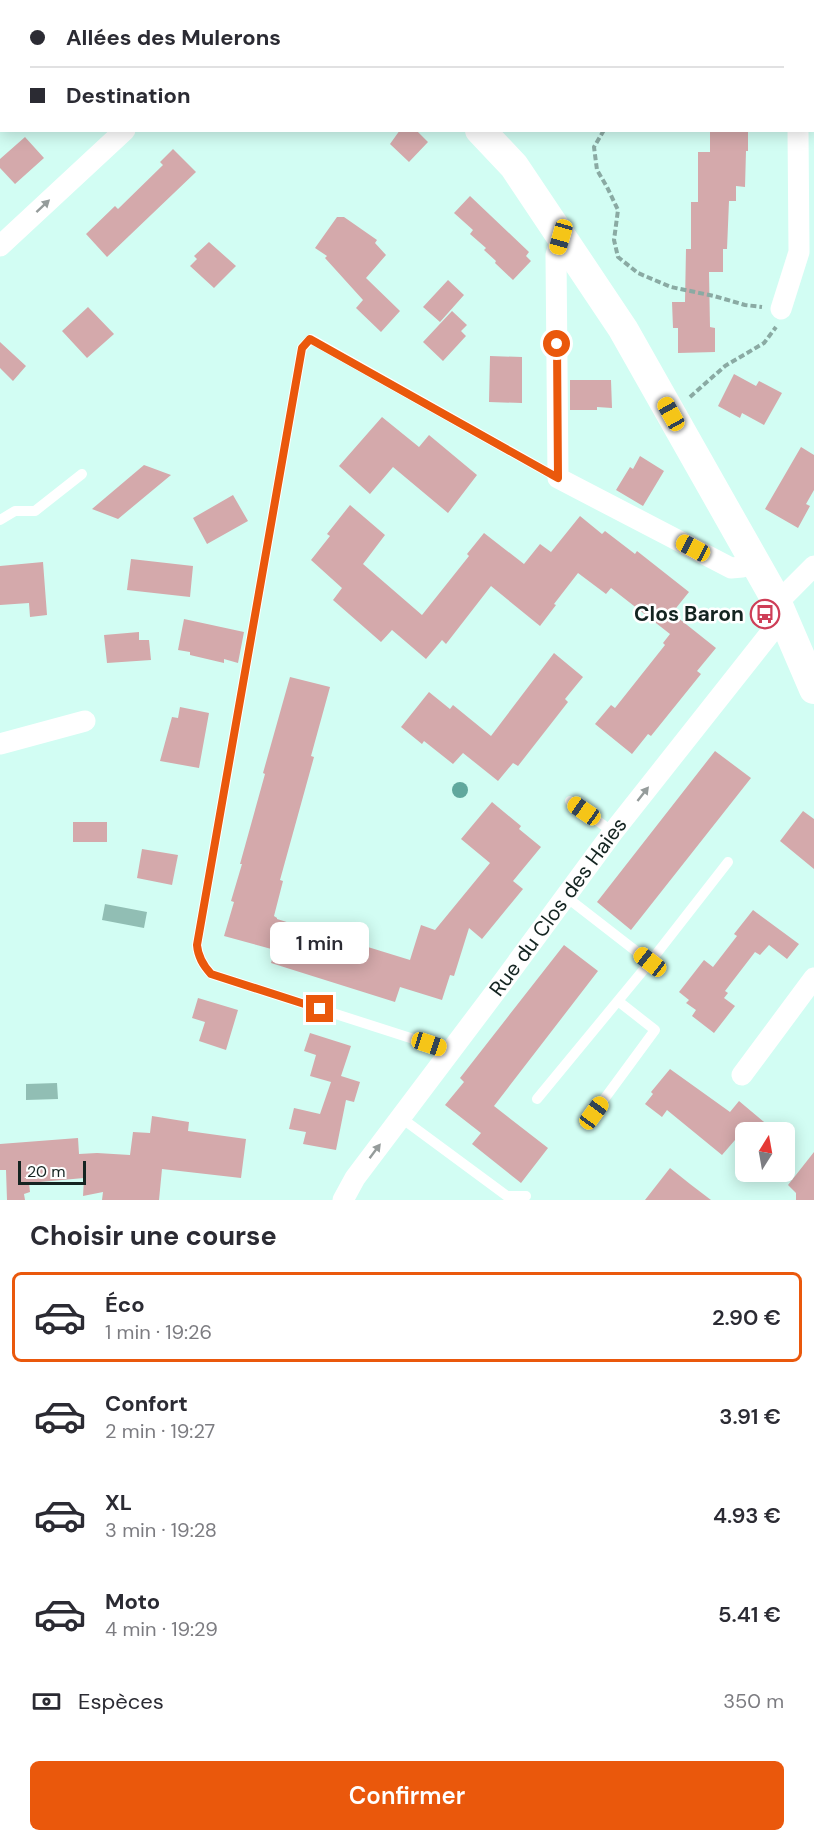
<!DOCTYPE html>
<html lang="fr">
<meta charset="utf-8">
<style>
body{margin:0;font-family:"DM Sans",sans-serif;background:#f7f7f7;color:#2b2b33;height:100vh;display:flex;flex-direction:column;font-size:22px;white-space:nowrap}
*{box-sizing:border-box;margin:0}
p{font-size:20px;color:#7c7c81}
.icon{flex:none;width:33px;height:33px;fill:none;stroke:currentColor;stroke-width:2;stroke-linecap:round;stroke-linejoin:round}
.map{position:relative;height:1200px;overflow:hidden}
.sheet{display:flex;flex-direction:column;background:#fff;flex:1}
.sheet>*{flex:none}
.guide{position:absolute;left:0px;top:0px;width:814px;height:132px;box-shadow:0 3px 15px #0003;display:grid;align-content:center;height:132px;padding:0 30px;background:#fff}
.needle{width:39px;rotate:11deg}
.controls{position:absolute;left:735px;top:1122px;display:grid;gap:12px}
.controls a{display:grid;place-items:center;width:60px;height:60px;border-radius:9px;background:#fff;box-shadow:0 3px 15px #0003;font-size:30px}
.scale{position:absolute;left:18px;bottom:15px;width:68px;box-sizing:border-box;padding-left:6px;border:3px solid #142421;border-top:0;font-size:16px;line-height:21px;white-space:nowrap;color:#142421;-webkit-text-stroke:4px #fff;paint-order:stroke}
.end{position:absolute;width:27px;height:27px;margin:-14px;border:8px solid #ea580c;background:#fff;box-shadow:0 0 0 3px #fff}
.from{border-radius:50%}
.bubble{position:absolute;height:42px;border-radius:9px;background:#fff;box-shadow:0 3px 15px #0003;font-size:20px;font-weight:600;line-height:42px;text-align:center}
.car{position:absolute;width:18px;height:36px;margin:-18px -9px;border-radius:8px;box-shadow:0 0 4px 2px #0007;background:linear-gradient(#f5c518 24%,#345 0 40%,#f5c518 0 76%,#345 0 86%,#f5c518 0)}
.guide b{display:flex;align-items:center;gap:21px;height:57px;font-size:22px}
.guide b+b{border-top:2px solid #e1e1e2}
.guide i{width:15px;height:15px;background:#2b2b33}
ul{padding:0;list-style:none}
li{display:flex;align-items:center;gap:18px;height:90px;margin:0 12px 9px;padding:0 18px;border:3px solid transparent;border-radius:9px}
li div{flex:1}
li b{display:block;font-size:22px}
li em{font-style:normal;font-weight:600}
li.on{border-color:#ea580c}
li>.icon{width:54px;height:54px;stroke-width:1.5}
h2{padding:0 30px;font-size:27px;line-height:72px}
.pay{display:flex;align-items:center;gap:15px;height:66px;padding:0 30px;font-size:22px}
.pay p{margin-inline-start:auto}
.action{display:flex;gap:12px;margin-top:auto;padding:12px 30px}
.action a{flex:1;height:69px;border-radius:9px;background:#ea580c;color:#fff;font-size:24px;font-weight:600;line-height:69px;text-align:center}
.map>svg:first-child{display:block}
.water{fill:#91beb4}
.building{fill:#d4a9ab}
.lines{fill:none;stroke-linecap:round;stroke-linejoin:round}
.path{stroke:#8aaaa3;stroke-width:4;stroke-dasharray:6 3;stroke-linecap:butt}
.lane{stroke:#fff;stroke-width:10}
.street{stroke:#fff;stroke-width:21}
.secondary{stroke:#fff;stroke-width:30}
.tree{fill:#60a89d}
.oneway{fill:#959c9b}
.route{stroke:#ea580c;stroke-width:8}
.labels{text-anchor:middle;stroke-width:5;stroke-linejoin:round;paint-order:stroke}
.poi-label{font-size:21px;font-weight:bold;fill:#142421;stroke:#fff;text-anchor:end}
.street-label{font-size:21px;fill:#142421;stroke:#fff}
</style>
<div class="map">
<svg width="814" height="1200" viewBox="0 0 814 1200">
<rect width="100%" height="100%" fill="#d2fdf3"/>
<path class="water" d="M105,904L147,912L144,928L102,920Z
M57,1083L58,1099L26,1100V1084Z"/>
<path class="building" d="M400,130H416L428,142L409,162L390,144Z
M710,130H748V151H746L745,187L736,186V201H729L727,249H723V272H709L710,327L715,328V352L678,353V328H673L672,302H685L686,249H691V202H698V152H710Z
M25,137L44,158L15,184L0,168V159Z
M173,149L196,172L107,257L86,234L115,206L118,209L163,165L160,162Z
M470,196L529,252L526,256L531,261L513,280L495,263L496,261L484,250L486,248L470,234L473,230L454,213Z
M337,217H344L377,240L375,243L386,255L366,278L400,311L381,332L356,308L363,300L325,258L327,256L315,248Z
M209,242L236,266L214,288L190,266L197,259L194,256Z
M448,280L464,295L440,322L423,307Z
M88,307L114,334L87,358L62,331Z
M452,311L467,325L461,331L466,336L443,361L423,342Z
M0,342L26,366L13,381L0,368Z
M490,356L522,357V403L489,402Z
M734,374L756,386L759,381L782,393L764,425L742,413L740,418L718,406Z
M570,380H611L612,408L597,407V410H570Z
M382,417L419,447L429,435L477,475L448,513L393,467L370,494L339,466Z
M801,447L814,455V490L806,504L810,506L798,528L765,509Z
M640,456L664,471L643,506L616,490L630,467L633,469Z
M144,465L171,475L118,519L92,509Z
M233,495L248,521L207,544L193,518Z
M350,505L385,535L363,564L422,615L469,556L467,554L484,533L524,564L540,544L551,552L580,516L602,534L605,531L635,554L637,551L689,592L672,613L716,648L697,671L701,674L651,736L648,734L632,754L595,724L611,705L615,708L665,645L663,643L670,634L611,588L606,594L578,573L554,604L556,605L540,626L491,586L446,644L442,640L426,659L392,630L381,642L333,600L342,588L311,560L330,536L327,534Z
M131,559L193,566L190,597L127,590Z
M43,562L47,615L30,617L29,603L0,605V566Z
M184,619L244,632L238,663L224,659V663L190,655V652L178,650Z
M139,632V640H149L151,660L107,663L104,635Z
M554,653L583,677L565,699L568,702L518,766L513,763L498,781L463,753L453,764L424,741L422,744L401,727L429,692L450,709L453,705L491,736Z
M290,677L330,687L311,756L314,757L280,880L283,881L274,916L277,918V919L410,960L421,925L435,930L490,863L461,839L492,802L521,826L519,829L541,847L513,881L523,889L482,939L469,928L454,976L450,975L442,1000L400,987L395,1002L271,963L275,950L224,936L234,902L231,901L242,864H240L265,774L263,773Z
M180,707L209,713L199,768L160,761L172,717L178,718Z
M715,751L751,778L631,930L597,902Z
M803,811L814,819V869L780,841Z
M73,822H107V842H73Z
M142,849L178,855L172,885L137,878Z
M753,910L799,944L787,959L769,945L760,955L755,952L725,991L728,993L724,998L735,1006L714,1033L692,1016L696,1010L686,1003L689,1000L679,992L704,960L713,967L737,936L734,934Z
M564,945L598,971L494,1106L548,1148L521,1183L472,1144L481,1133L445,1105L464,1082L460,1078Z
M198,998L238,1010L226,1050L199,1041L205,1022L192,1018Z
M310,1033L351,1046L341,1076L360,1082L354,1102L346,1100L336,1150L303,1144L306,1132L289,1129L294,1108L320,1114L331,1082L310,1076L316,1055L304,1051Z
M670,1069L730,1112L739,1101L776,1132H746V1148L735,1140L722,1155L667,1110L662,1117L645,1104L653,1094L651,1092Z
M152,1116L189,1122L188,1131L246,1139L241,1178L162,1169L159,1200H102L103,1192L83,1196L84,1178L29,1183L30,1192L24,1194L25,1200H7L6,1170H0V1144L78,1138L79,1154L97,1153L130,1155L133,1132L150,1133Z
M814,1152V1200H796V1193L788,1185Z
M670,1168L690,1184L711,1200H645Z"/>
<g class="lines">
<path class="path" d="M391,0L403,2
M382,2L385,0
M513,2L527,0
M604,130L594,147L597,170L607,187L618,210L614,240L618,257L638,273L671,287L714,296L745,305L762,307
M690,397L725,366L764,343L776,327"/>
<path class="lane" d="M0,520L15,511H35L82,474
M570,801L613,832
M565,896L650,962L728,862
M451,1051L211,974C203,965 198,957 197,945L302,348L311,339L558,478
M537,1099L650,962
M594,1113L655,1030L618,1001
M400,1117L507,1196H526"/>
<g class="street">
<path d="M797,0V2"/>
<path d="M264,2L266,0"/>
<path d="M561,237L556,255L558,478L731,568L742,567L754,562"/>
<path d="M0,246L125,130"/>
<path d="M781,309L799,252L798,130"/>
<path d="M774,596L786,594L814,566"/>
<path d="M0,744L85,721"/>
<path d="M742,1075L814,978"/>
<path id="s1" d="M343,1200L355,1178L502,983L613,832L783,617"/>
</g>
<path class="secondary" d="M331,0L332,2
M480,130L514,166L623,329L774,596L814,689"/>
</g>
<circle class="tree" cx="460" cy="790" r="8"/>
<defs><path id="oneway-solid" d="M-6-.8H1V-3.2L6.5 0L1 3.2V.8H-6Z" transform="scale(1.5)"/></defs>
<g class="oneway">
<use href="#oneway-solid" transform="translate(43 206) rotate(-43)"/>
<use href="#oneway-solid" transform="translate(643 794) rotate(-52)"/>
<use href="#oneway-solid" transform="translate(375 1151) rotate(-53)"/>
</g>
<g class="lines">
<path class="route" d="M320,1009L211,974C203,965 198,957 197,945L302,348L310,339L558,478L557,344"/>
</g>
<defs>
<g id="bus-ring" transform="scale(1.5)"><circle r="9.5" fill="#fff" stroke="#ce3e57" stroke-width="1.5"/><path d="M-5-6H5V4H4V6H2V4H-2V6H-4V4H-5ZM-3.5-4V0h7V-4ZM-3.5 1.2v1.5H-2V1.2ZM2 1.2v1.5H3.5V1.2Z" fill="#ce3e57"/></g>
</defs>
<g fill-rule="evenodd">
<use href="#bus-ring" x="765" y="614"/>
</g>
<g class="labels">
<g class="poi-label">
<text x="744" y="621">Clos Baron</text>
</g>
<g class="street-label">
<text dy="7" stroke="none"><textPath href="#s1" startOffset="364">Rue du Clos des Haies</textPath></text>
</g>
</g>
</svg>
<div class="controls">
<a><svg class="needle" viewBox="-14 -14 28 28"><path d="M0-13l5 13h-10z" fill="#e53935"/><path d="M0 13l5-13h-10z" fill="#7c7c81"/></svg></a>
</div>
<div class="scale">20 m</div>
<i class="end from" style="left:557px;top:344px"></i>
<i class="end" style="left:320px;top:1009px"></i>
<div class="bubble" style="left:270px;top:922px;width:99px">1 min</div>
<i class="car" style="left:561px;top:237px;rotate:196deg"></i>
<i class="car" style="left:671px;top:414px;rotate:331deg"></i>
<i class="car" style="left:693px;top:548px;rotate:298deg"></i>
<i class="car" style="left:584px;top:811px;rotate:305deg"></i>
<i class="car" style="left:650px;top:962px;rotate:308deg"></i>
<i class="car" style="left:429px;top:1044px;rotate:108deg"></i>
<i class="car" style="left:594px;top:1113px;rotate:36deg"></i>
<div class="guide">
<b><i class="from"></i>Allées des Mulerons</b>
<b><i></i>Destination</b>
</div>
</div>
<section class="sheet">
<h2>Choisir une course</h2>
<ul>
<li class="on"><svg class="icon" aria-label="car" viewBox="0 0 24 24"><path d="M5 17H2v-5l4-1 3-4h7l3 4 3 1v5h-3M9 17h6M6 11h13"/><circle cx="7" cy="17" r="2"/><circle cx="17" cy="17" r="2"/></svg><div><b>Éco</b><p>1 min · 19:26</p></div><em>2.90 €</em></li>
<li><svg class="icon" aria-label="car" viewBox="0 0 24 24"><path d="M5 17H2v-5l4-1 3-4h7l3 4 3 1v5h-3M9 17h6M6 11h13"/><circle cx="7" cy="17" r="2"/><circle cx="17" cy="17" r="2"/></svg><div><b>Confort</b><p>2 min · 19:27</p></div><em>3.91 €</em></li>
<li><svg class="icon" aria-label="car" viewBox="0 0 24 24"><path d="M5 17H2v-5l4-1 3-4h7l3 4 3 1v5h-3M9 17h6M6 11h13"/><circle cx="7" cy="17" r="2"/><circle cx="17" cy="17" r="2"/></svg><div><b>XL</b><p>3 min · 19:28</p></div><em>4.93 €</em></li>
<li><svg class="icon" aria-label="car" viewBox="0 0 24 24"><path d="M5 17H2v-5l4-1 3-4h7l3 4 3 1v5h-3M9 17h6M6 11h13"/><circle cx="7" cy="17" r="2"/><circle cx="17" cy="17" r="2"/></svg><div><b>Moto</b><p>4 min · 19:29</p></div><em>5.41 €</em></li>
</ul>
<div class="pay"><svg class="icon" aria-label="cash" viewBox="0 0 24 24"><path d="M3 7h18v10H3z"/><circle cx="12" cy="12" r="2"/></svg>Espèces<p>350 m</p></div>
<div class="action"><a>Confirmer</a></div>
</section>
